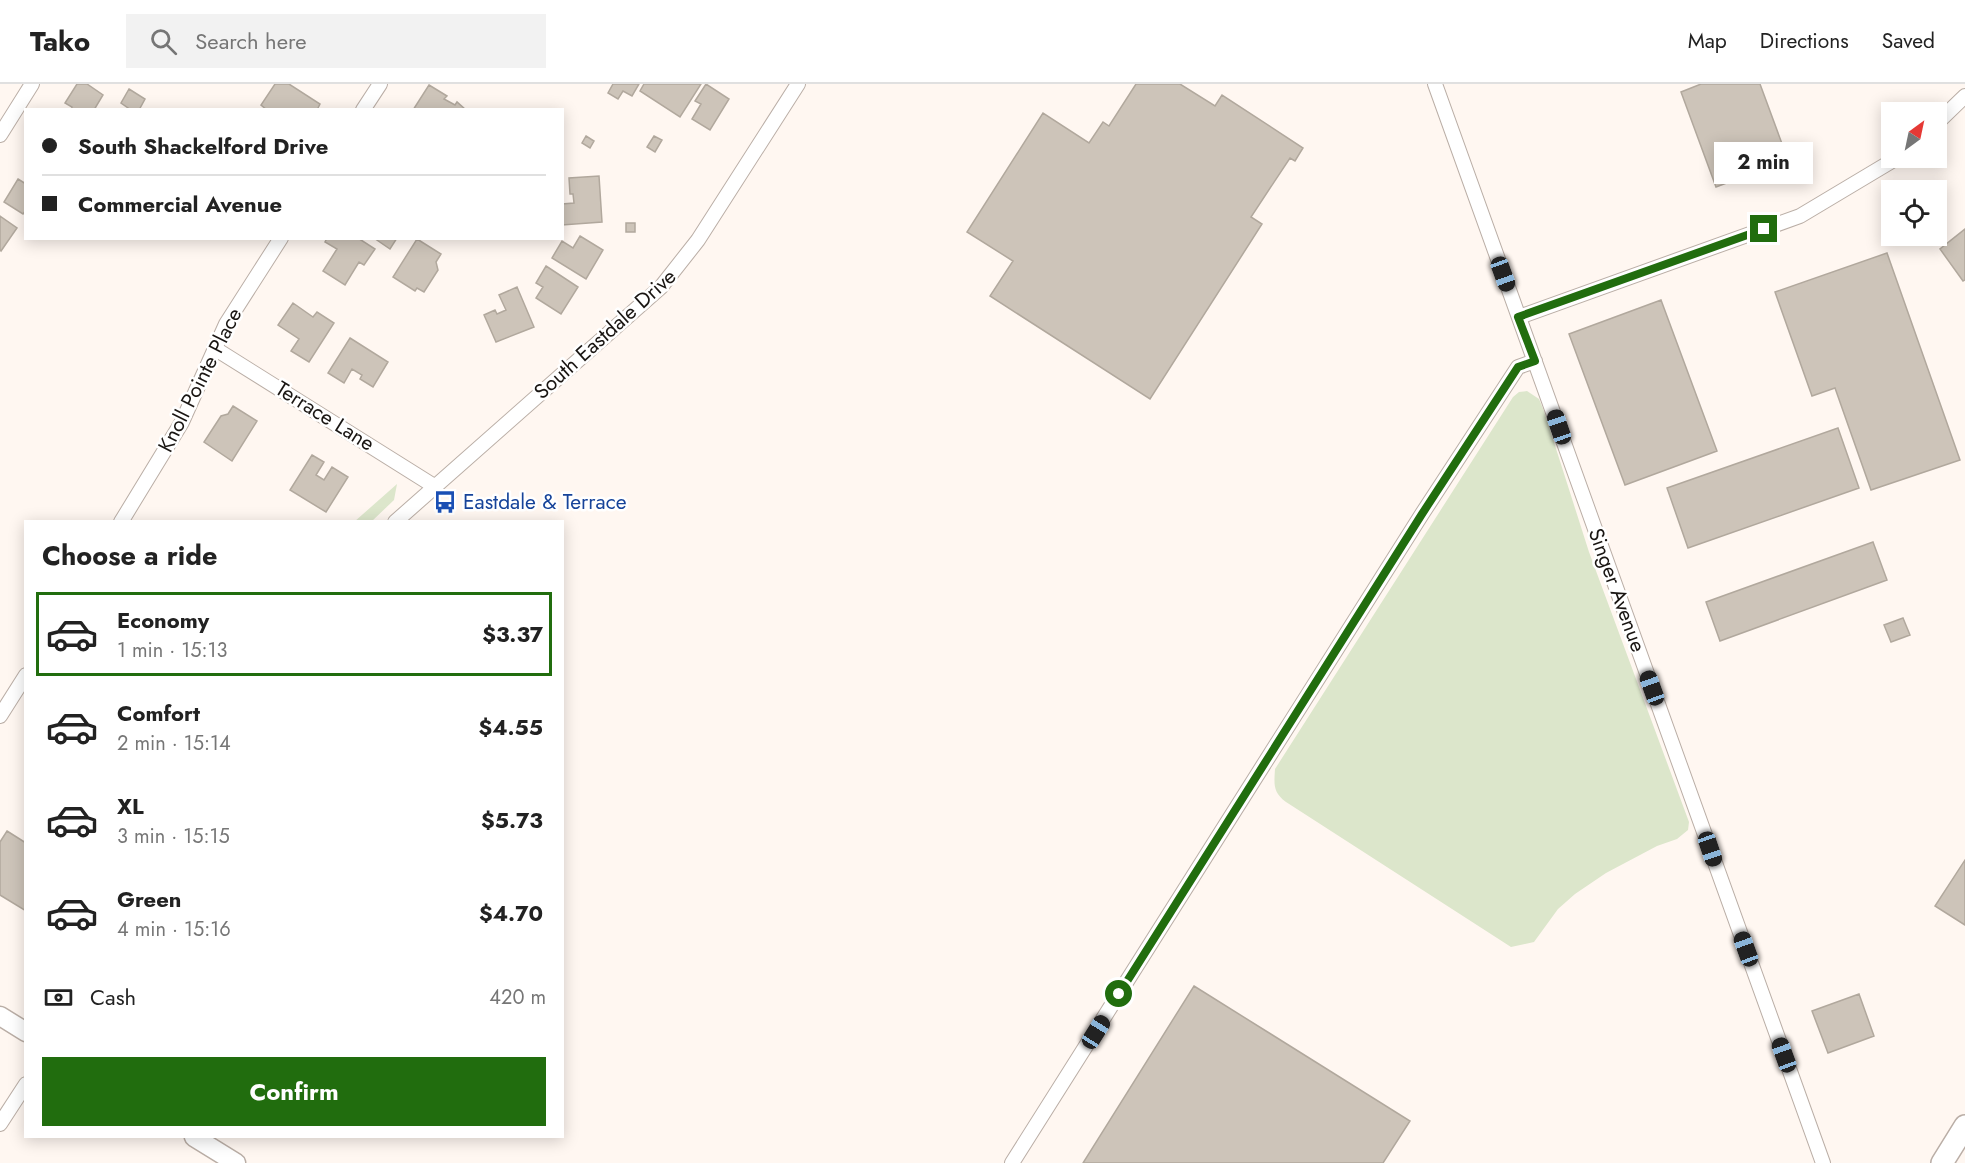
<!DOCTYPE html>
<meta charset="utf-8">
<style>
body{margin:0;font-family:Jost,sans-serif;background:#f2f2f2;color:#222;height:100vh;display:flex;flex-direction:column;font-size:22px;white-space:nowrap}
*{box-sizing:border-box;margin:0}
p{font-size:20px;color:#767676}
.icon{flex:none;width:33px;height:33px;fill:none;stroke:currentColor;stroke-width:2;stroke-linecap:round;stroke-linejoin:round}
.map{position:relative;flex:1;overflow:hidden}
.details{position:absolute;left:24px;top:436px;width:540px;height:618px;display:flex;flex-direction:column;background:#fff;border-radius:0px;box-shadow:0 3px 15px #0003}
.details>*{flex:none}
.hud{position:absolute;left:24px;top:24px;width:540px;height:132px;border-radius:0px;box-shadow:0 3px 15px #0003;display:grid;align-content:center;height:132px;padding:0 18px;background:#fff}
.needle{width:39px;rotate:33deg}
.tools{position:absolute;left:1881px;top:18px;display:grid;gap:12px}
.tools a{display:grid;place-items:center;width:66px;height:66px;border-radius:0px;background:#fff;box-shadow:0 3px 15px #0003;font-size:30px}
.end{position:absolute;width:27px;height:27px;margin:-14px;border:8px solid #216d0e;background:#fff;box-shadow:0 0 0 3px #fff}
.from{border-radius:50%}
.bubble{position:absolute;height:42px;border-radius:0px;background:#fff;box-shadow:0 3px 15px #0003;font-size:20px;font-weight:700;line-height:42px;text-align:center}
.car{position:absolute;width:18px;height:36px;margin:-18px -9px;border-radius:8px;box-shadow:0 0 4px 2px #0007;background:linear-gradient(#222 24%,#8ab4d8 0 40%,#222 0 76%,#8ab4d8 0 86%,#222 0)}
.hud b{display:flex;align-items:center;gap:21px;height:57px;font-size:22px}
.hud b+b{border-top:2px solid #e0e0e0}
.hud i{width:15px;height:15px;background:#222}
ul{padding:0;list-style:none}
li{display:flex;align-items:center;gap:18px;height:84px;margin:0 12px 9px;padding:0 6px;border:3px solid transparent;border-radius:0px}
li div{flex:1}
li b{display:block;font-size:22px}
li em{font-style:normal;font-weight:700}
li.selected{border-color:#216d0e}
li>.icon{width:54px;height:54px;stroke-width:1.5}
h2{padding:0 18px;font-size:27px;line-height:72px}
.pay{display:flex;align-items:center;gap:15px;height:66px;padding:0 18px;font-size:22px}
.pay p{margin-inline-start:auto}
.primary-button{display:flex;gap:12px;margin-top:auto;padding:12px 18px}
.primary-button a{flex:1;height:69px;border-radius:0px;background:#216d0e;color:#fff;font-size:24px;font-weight:700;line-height:69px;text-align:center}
header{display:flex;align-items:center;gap:36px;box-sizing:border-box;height:84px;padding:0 30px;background:#fff;border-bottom:2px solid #e0e0e0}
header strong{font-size:28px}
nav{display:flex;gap:33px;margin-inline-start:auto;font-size:21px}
.search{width:420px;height:54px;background:#f2f2f2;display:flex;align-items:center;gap:15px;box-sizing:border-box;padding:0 21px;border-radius:0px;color:#767676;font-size:22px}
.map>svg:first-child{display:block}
.green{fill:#dce6cb}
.building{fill:#cdc4b9;stroke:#b1a89d;stroke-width:1.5}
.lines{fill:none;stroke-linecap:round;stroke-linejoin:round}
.minor-casing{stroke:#baaea6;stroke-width:16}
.secondary-casing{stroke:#baaea6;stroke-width:21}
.primary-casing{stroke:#baaea6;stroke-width:24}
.minor{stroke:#fff;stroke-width:14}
.secondary{stroke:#fff;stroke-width:18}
.primary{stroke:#fff;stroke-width:21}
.route{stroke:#216d0e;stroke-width:8}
.labels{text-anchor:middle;stroke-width:5;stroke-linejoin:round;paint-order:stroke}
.street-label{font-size:21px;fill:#191512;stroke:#fff}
.transit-label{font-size:21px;fill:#164399;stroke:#fff;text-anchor:start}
</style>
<header>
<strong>Tako</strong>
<div class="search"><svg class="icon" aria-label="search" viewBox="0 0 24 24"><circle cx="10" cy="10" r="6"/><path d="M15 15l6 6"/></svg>Search here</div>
<nav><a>Map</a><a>Directions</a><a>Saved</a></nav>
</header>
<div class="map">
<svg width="1965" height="1079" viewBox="0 0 1965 1079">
<rect width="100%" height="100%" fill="#fff7f1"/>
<path class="green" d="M1527,307L1539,315L1544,327L1589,468L1689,738L1688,746L1677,755L1657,762L1606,789L1575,810L1558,825L1534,858L1511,863L1286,718C1273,708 1274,701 1275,685L1513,313L1519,308Z
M397,400L394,416L371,438H354Z"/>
<path class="building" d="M77,0H87L103,11L94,26H71L72,23L65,19Z
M275,0H289L320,20L317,26H267L261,21Z
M613,0H639L632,12L623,7L618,15L608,9Z
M644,0H701L680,33L640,7Z
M706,0L729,15L710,46L692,35L701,20L695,17Z
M1136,0H1180L1215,22L1222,11L1303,64L1295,77L1290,74L1251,133L1262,140L1150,315L990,212L1013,177L967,148L1043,29L1089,59L1103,38L1109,42Z
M1701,0H1760L1788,76L1716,103L1681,8Z
M429,1L447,12L444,15L455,21L457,18L466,26H413Z
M129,5L145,15L139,26H131L121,19Z
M586,52L594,57L590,64L582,59Z
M654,52L662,56L655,68L647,63Z
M599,92L602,138L562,141V120L574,119L573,110H570L569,94Z
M18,95L26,100V126L23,130L4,118Z
M0,132L17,144L1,167L0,166Z
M626,139H635V148H626Z
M1965,145V196L1963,197L1940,165Z
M580,152L603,166L586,195L552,174L562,157L573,164Z
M327,154H358L375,165L364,181L359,178L345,201L323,187L337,165L325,158Z
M374,154H397L390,165Z
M417,155L441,170L436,178L438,186L424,208L417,204L415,207L393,193Z
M1887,169L1960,376L1871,406L1835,304L1812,312L1775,208Z
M546,182L578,203L561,230L536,214L543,203L536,199Z
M517,203L534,243L496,258L484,231L495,226L497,230L506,226L499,211Z
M1661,216L1717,367L1625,401L1569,250Z
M293,219L313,233L317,228L334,239L309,278L291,267L299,255L278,241Z
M350,254L388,278L373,303L360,295L362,291L352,285L344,299L328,289Z
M233,322L257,337L232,377L204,358L221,332L228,330Z
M1838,344L1859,404L1688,464L1667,404Z
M312,371L324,378L316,391L324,396L332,383L348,393L326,428L290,406Z
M1873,458L1887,496L1720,557L1706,518Z
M1903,534L1910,551L1891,558L1884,541Z
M7,747L26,759V827L0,811V758Z
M1965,776V841L1935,822Z
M1194,902L1410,1037L1383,1079H1083Z
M1859,910L1874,952L1828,969L1812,927Z"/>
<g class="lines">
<g class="minor-casing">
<path id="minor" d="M1435,0L1823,1079
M363,26L380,0
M1936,40L1965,12
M0,51L32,0
M1519,233L1800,132L1897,74
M214,264L434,402
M121,438L182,338L226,240L281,154
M395,438L661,203L698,156L798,0
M0,632L26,591
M0,1040L26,1000
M1012,1079L1422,430L1518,283L1535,277"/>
</g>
<g class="secondary-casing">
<path id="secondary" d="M0,932L26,948
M194,1053L236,1079"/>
</g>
<g class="primary-casing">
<path id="primary" d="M1942,1079L1965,1042"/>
</g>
<use href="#minor" class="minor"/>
<use href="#secondary" class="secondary"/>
<use href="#primary" class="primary"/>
</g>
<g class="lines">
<path class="route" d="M1119,910L1422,430L1518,283L1535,277L1518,233L1764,145"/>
</g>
<defs>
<g id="bus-bare" transform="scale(1.8)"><path d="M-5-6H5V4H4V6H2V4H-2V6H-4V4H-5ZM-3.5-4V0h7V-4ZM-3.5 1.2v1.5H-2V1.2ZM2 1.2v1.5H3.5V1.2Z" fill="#1a4fb4" stroke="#fff" stroke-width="2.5" paint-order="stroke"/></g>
</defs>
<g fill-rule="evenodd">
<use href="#bus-bare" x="445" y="418"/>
</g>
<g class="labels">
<g class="street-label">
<text transform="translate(605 250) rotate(-42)" y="7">South Eastdale Drive</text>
<text transform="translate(200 296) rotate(-63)" y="7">Knoll Pointe Place</text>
<text transform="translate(325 332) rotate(32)" y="7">Terrace Lane</text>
<text transform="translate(1617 506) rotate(70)" y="7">Singer Avenue</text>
</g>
<g class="transit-label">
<text x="463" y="425">Eastdale &amp; Terrace</text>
</g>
</g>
</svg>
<div class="tools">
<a><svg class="needle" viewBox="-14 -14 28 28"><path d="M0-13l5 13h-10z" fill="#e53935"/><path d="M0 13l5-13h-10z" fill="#767676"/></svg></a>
<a><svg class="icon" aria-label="locate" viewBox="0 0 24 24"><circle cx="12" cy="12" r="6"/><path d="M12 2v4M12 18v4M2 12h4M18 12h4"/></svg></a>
</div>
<i class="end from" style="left:1119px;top:910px"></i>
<i class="end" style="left:1764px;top:145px"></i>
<div class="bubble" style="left:1714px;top:58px;width:99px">2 min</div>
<i class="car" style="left:1503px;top:190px;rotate:160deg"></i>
<i class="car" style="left:1559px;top:343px;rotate:341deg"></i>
<i class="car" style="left:1652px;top:604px;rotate:340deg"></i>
<i class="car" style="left:1710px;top:765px;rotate:161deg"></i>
<i class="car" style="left:1746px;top:865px;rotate:340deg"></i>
<i class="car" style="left:1096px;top:948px;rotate:32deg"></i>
<i class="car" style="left:1784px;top:971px;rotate:340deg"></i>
<div class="hud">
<b><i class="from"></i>South Shackelford Drive</b>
<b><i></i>Commercial Avenue</b>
</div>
<section class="details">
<h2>Choose a ride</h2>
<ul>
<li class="selected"><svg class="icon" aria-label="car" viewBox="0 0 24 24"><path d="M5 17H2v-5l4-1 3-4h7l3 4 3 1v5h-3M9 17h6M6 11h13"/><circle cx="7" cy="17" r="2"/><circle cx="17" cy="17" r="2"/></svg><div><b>Economy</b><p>1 min · 15:13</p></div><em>$3.37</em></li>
<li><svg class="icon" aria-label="car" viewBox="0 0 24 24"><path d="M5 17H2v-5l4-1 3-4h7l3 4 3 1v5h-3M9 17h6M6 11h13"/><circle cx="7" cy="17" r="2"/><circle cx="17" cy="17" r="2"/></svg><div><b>Comfort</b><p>2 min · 15:14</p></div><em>$4.55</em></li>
<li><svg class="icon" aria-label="car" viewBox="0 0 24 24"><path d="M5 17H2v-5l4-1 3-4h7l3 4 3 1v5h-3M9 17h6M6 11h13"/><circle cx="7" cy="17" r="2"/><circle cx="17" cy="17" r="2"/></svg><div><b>XL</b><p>3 min · 15:15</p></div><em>$5.73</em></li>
<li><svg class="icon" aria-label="car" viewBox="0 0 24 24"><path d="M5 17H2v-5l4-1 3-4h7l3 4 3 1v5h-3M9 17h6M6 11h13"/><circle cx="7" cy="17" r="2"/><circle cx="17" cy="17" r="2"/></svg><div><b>Green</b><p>4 min · 15:16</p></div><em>$4.70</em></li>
</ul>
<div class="pay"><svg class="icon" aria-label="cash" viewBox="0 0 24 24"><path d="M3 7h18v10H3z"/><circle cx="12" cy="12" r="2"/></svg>Cash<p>420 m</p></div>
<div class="primary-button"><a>Confirm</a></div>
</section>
</div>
